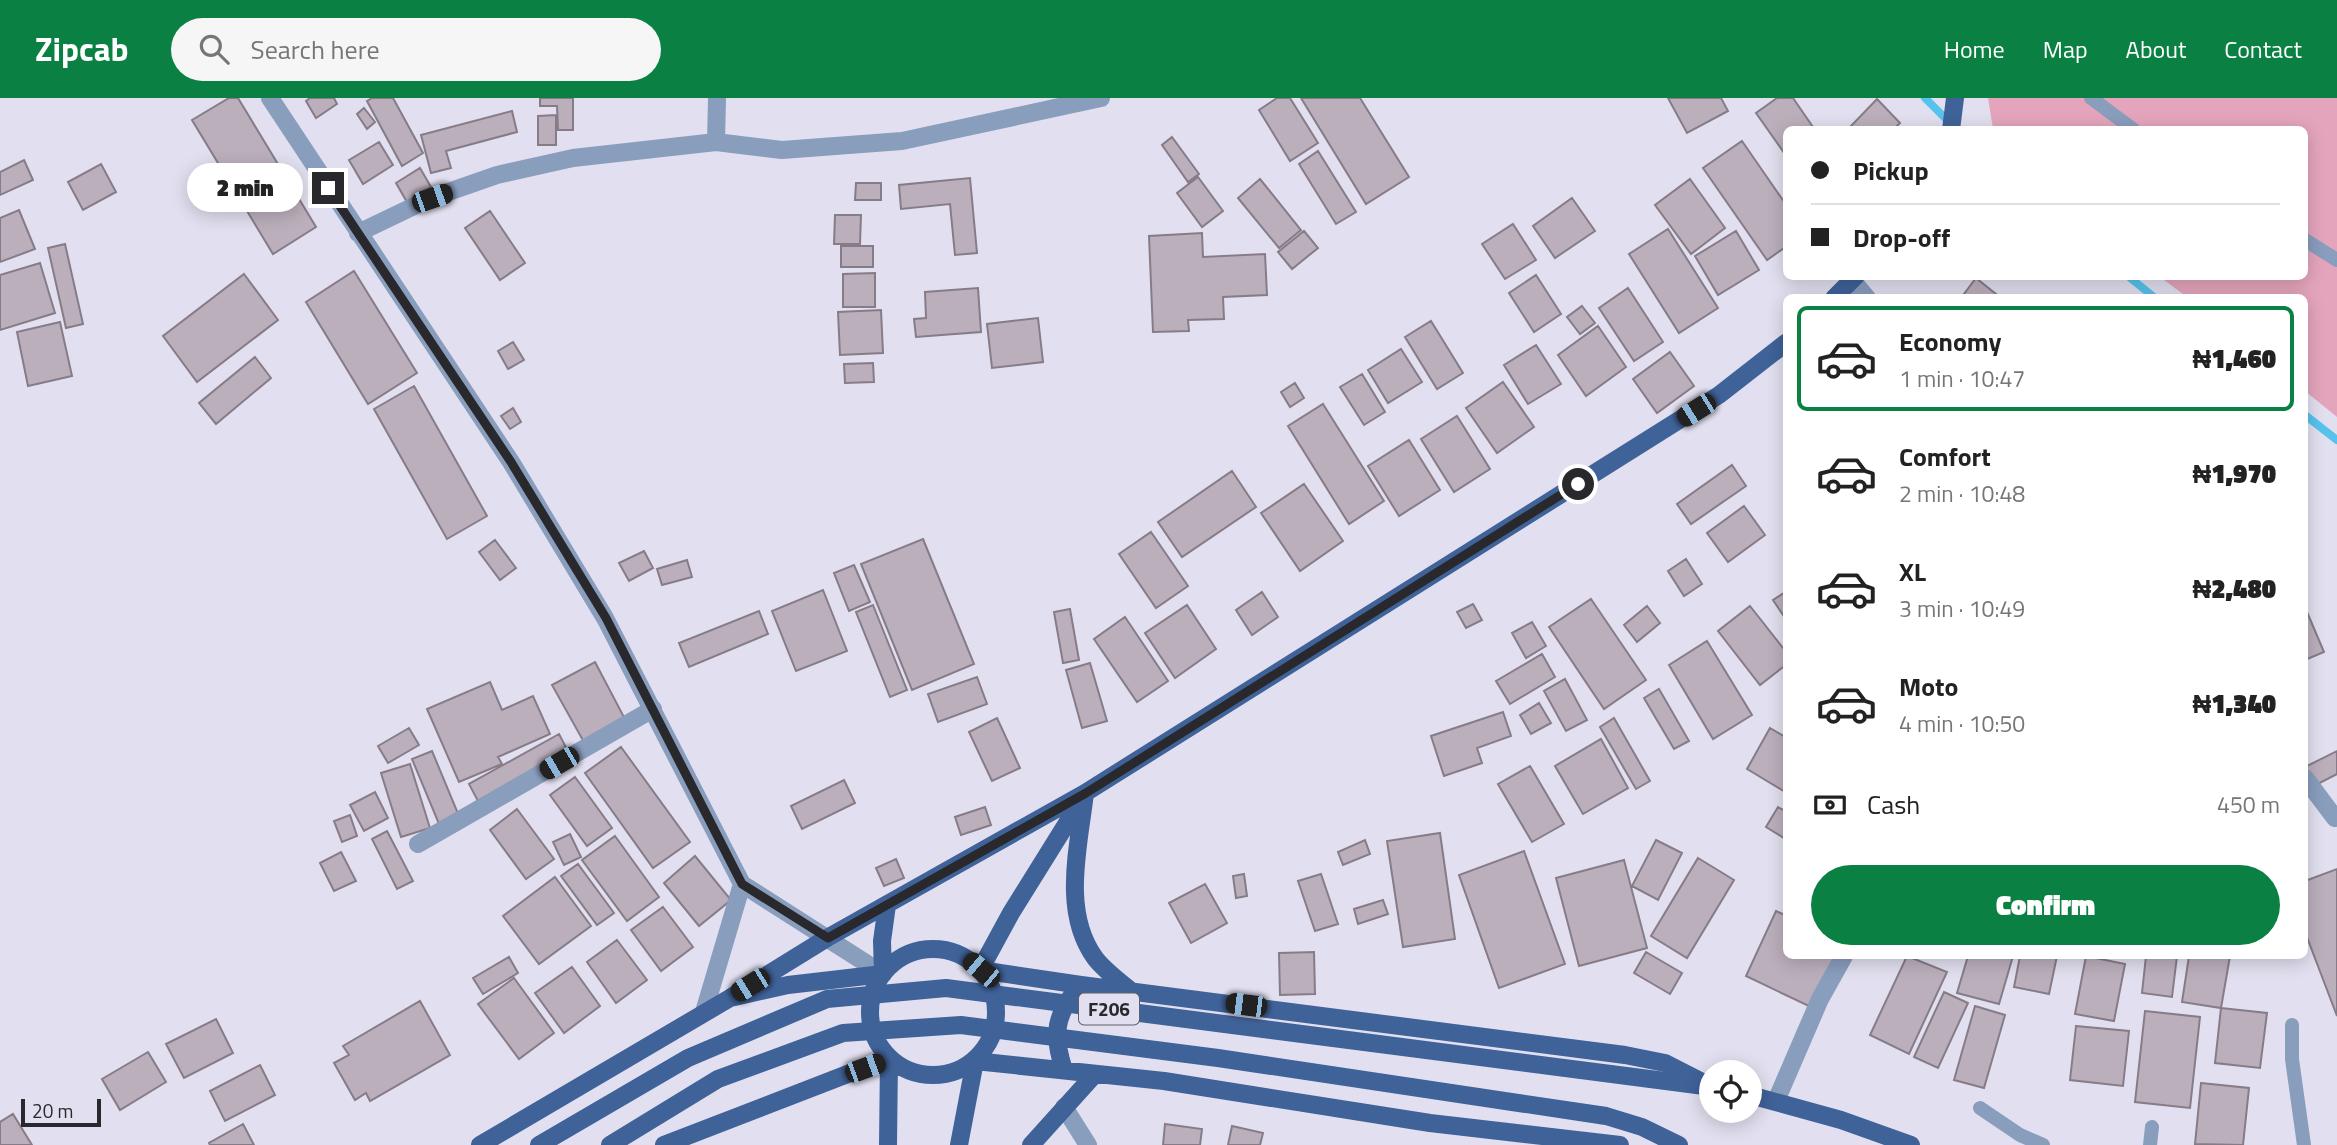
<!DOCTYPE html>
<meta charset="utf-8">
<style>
body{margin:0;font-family:"Titillium Web",sans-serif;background:#f6f6f6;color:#222;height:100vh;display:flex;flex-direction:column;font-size:26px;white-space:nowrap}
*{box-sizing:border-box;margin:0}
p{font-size:23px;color:#767676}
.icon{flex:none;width:38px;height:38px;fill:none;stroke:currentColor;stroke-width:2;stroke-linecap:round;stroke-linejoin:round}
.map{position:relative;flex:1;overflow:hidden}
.details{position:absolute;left:1783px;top:196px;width:525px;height:665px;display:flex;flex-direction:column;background:#fff;border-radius:10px;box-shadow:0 4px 18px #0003}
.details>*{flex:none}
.guide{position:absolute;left:1783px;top:28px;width:525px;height:154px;border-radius:10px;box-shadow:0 4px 18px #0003;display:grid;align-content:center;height:154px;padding:0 28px;background:#fff}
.buttons{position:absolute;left:1699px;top:962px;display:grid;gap:14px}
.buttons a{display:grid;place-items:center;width:63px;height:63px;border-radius:50%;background:#fff;box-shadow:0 4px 18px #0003;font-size:35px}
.scale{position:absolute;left:21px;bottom:18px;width:80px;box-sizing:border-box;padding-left:7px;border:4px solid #28282d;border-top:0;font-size:19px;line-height:24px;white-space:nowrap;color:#28282d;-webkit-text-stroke:5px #e2e0f0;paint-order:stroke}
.end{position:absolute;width:32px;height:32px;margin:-16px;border:9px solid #28282d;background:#fff;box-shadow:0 0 0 4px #fff}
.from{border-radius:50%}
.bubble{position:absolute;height:49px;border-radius:24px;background:#fff;box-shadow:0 4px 18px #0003;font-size:23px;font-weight:800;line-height:49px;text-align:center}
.car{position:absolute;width:21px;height:42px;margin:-21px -10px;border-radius:9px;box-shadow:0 0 5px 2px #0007;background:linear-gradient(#222 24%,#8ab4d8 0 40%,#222 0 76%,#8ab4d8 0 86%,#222 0)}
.guide b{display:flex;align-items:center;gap:24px;height:66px;font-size:26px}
.guide b+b{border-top:2px solid #e0e0e0}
.guide i{width:18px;height:18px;background:#222}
ul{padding:12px 0 0;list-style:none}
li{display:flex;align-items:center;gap:21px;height:105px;margin:0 14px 10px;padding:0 14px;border:4px solid transparent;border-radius:10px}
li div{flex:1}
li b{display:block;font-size:26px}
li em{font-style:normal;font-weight:800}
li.active{border-color:#0b8043}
li>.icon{width:63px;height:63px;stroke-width:1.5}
.pay{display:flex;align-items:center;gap:18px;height:77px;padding:0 28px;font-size:26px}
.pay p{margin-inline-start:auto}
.action{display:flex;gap:14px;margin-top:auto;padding:14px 28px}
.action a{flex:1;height:80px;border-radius:42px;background:#0b8043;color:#fff;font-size:28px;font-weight:800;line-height:80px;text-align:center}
header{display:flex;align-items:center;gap:42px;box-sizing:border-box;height:98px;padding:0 35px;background:#0b8043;color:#fff}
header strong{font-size:33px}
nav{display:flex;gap:38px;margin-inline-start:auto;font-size:24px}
.search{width:490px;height:63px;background:#f6f6f6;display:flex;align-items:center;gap:18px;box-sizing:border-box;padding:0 24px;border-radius:38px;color:#767676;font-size:26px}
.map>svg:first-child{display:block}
.green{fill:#e4a5bc}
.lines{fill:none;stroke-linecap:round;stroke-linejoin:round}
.stream{stroke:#57c3ed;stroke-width:8}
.building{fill:#bbafbc;stroke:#867c87;stroke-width:2}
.service{stroke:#899dbd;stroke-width:14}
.minor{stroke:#899dbd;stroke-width:18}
.primary{stroke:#3f6299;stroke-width:18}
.primary-bridge{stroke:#3f6299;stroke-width:18}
.route{stroke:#28282d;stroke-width:9}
.labels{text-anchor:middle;stroke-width:7;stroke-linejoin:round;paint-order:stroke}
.shield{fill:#e2e0f0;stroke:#605f68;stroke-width:2}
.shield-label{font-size:19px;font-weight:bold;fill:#28282d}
</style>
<header>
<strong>Zipcab</strong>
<div class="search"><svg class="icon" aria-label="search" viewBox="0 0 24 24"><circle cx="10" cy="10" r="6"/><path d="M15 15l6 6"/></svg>Search here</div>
<nav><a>Home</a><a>Map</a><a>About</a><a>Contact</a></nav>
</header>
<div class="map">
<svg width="2337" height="1047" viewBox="0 0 2337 1047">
<rect width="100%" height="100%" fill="#e2e0f0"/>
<path class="green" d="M1988,0H2337V319L2305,293V200L2187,199L2160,179L2305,178V32L1993,31Z"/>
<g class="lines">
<path class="stream" d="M1925,0L1950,25
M2128,178L2155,200
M2305,317L2337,342"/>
</g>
<path class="building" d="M229,0H238L316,129L273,156L192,22Z
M310,0H334L337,6L316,20L306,3Z
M372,0H393L423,55L402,68L367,3Z
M540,0H573V32H558L557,8H540Z
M1277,0H1290L1318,45L1290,63L1259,12Z
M1301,0H1360L1409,79L1366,106Z
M1668,0H1721L1728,13L1687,35Z
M1777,0H1793L1815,32H1787V59L1756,15Z
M1877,1L1900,25L1893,32H1855L1851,28Z
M364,10L375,24L367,31L357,16Z
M512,13L517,34L446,53L451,70L431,75L421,37Z
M556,17V47H538V18Z
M1172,39L1199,76L1188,84L1162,47Z
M1742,43L1787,108V148L1767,162L1703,70Z
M379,44L393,67L363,86L349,62Z
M1318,53L1356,114L1336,126L1299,66Z
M24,62L33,82L0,97V74Z
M101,66L116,94L83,112L68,84Z
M420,70L431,89L407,104L396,85Z
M1198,79L1223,113L1202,129L1177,95Z
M970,80L977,155L955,157L950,106L901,111L899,87Z
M1260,81L1301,132L1279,150L1238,100Z
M1690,81L1725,130L1691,156L1655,107Z
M856,85H881V102H855Z
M1572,100L1595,133L1555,160L1533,128Z
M19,112L35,151L0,164V120Z
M490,113L525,165L500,182L465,130Z
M835,117H861L860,146H834Z
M1513,126L1536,162L1505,181L1482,146Z
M1668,131L1718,210L1679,235L1629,156Z
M1304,133L1318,150L1292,171L1278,154Z
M1736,133L1759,172L1718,197L1695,158Z
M1202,135L1203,159L1265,156L1267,197L1223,199L1224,221L1188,222L1189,233L1153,234L1149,138Z
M65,146L83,226L66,230L48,150Z
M841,148H873V169H841Z
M40,165L55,215L0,232V177Z
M354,173L417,275L368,306L306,204Z
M875,175V209H843V176Z
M244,176L278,222L197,284L163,238Z
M1536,177L1561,216L1534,234L1509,195Z
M1976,180L2001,200H1961Z
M978,190L981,234L916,239L914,221L926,220L925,194Z
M1628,190L1663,244L1634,263L1599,210Z
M1582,208L1595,225L1580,236L1567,219Z
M881,212L883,255L840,257L838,214Z
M1038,220L1043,264L992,270L987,226Z
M1431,223L1463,275L1437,291L1405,239Z
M60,224L72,278L28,288L17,234Z
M1598,228L1626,269L1586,298L1558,257Z
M513,244L524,262L508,271L498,253Z
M1536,247L1561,286L1528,306L1504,267Z
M1401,251L1422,284L1388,305L1368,272Z
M1670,254L1694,288L1657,315L1633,281Z
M255,259L271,280L216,326L199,305Z
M873,265L874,284L845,285L844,266Z
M1362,276L1385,314L1364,327L1340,289Z
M1503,284L1534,329L1497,355L1466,310Z
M1295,285L1304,300L1290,309L1281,294Z
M414,288L487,418L447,441L374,311Z
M1323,306L1384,403L1349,426L1288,328Z
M513,310L521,324L510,331L501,318Z
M1457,318L1490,371L1454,394L1421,341Z
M1409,342L1440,392L1399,418L1368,368Z
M1732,367L1746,388L1691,426L1677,406Z
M1232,373L1256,409L1182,459L1158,424Z
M1304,386L1343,443L1300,473L1261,415Z
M1744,408L1765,437L1728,464L1707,435Z
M1151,434L1188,488L1156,510L1119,456Z
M923,441L974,566L912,592L861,466Z
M495,442L516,470L500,482L479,454Z
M644,453L653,470L629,483L619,465Z
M1686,461L1702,486L1684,498L1668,473Z
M687,462L692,479L662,487L657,471Z
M854,467L870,504L849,513L834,475Z
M823,492L847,553L796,573L772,513Z
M1787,493V523L1773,502Z
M1262,494L1278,519L1252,537L1236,512Z
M1591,501L1646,582L1604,611L1549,529Z
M1473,506L1482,522L1466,530L1457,514Z
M873,507L907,592L890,599L856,514Z
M1187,507L1216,551L1175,580L1145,535Z
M1647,508L1660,525L1637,544L1624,527Z
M1750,508L1787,555V566L1760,587L1718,533Z
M1070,511L1079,562L1063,565L1054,514Z
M759,513L768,536L689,569L679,545Z
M2307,514L2324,554L2305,562V515Z
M1125,519L1168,583L1137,604L1094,541Z
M1532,524L1546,548L1526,560L1512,535Z
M1707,543L1752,617L1713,641L1669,567Z
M1542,556L1555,579L1510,606L1496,583Z
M595,564L626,623L585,646L552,587Z
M1090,565L1107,623L1082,630L1066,572Z
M977,579L987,606L938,624L928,596Z
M1565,581L1587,622L1566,633L1544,593Z
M490,584L502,612L533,598L550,636L498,659L502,666L459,684L427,611Z
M1659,591L1689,643L1674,651L1644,600Z
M1539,605L1551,625L1531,636L1520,617Z
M1503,614L1511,638L1477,650L1482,665L1444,678L1431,638Z
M997,620L1020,670L992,683L969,634Z
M1614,620L1650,683L1636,691L1600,629Z
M409,630L419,647L388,665L378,648Z
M1770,630L1787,640V695L1747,671Z
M559,636L570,657L480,707L469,686Z
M1601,641L1628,690L1583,716L1555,668Z
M621,649L690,744L653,770L585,675Z
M432,653L459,718L439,726L412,661Z
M2337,653V676L2314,688L2305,669Z
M410,666L430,730L401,739L381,675Z
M1530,668L1564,726L1532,744L1498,686Z
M575,679L612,730L587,748L550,697Z
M844,682L855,705L802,731L791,708Z
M375,694L388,720L364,733L350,707Z
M985,709L991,727L961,737L955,719Z
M1778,709L1787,714V742L1766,729Z
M517,711L554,761L526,781L490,732Z
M350,717L357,738L342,744L334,723Z
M387,733L413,783L397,791L372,741Z
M1440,735L1455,841L1403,849L1387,743Z
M570,736L581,759L564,767L553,744Z
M615,738L659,799L627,823L582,762Z
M1365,742L1370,756L1343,767L1338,754Z
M1656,742L1682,755L1658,802L1632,788Z
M1524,753L1565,866L1499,890L1459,777Z
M341,754L356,783L334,793L320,765Z
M695,758L731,802L699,828L664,785Z
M1698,760L1734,782L1687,860L1651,838Z
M896,761L904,780L884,788L876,770Z
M1624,762L1647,850L1579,868L1556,780Z
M578,766L614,815L597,827L561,778Z
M2337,771V918L2305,834V783Z
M1244,776L1247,798L1236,800L1233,778Z
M1321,776L1338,826L1315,833L1298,783Z
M555,779L591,828L539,866L503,818Z
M1205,786L1227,825L1191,845L1169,805Z
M1383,802L1388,816L1358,826L1354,811Z
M663,809L693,849L661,873L631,832Z
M1776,813L1787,818V858H1838L1813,910L1746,878Z
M617,842L647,882L616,905L587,864Z
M1314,854L1315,896L1280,897L1279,855Z
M1646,854L1682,875L1670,896L1634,875Z
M1907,858L1947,874L1909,956L1870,937Z
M1968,858H2013L1999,906L1957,895Z
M2020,858H2057L2049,896L2014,889Z
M2086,858L2125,866L2114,923L2075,916Z
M2146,858H2177L2172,899L2142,895Z
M2189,858H2230L2221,910L2182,904Z
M509,859L518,875L483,896L473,880Z
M572,869L600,908L564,935L535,895Z
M514,880L554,935L519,961L478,906Z
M1944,894L1968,905L1938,970L1914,959Z
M420,903L450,957L370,1003L366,995L355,1002L334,965L349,957L343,948Z
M1975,908L2005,917L1984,990L1954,982Z
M2221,910L2267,915L2260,970L2215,965Z
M2145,913L2200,919L2190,1010L2135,1004Z
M216,921L233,955L184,980L166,946Z
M2076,928L2129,933L2123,988L2070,982Z
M148,954L166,984L120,1012L102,981Z
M260,967L275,997L225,1023L210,993Z
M2201,985L2249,990L2243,1047L2195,1046Z
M13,1016L32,1047H0V1024Z
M243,1026L254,1047H210L209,1045Z
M1165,1026L1202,1031L1200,1047H1163Z
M1232,1028L1263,1035L1260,1047H1228Z"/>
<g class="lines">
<path class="service" d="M2091,0L2134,32
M2305,142L2337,162
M2292,927V961L2304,1047
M1980,1010L2020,1037L2043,1047
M2150,1047L2152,1029"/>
<path class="minor" d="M270,0L511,364L605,520L742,786L883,876
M716,44L717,0
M358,135L431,100L497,77L573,60L716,44L782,52L902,43L1101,0
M1852,182L1867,200
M2305,680L2335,720
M418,746L653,611
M704,914L742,786
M1776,1003L1820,901L1844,858
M1064,1009L1088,1047"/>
<path class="primary" d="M1951,32L1955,0
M1834,200L1856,178
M1085,695C1079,748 1061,813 1095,860C1104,872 1119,883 1131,893
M870 914a63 63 0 1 1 126 0a63 63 0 1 1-126 0Z
M980,872L1081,887L1625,957L1665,965L1710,988
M980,872L1011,815L1082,701
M883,876L882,843L887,807
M730,900L827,840L1085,695L1719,297L1787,244
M975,963L1164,983L1430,1025L1620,1047
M1064,972C1054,942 1053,921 1074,895
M1750,997L1841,1022L1911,1047
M480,1047L730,900L788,887L883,876
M664,1047L889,960
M888,1047L889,960
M959,1047L975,963
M1031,1047L1095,976"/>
<path class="primary-bridge" d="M539,1047L688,960L827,901L946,890L1712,989
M610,1047L718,981L843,935L961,927L1218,960L1606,1018L1642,1029L1679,1047"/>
</g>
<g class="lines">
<path class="route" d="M328,90L511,364L606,520L742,786L828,840L1086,695L1578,386"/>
</g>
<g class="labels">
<rect class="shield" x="1079" y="895.5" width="60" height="31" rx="5"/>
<g class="shield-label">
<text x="1109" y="918">F206</text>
</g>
</g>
</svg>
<div class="buttons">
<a><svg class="icon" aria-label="locate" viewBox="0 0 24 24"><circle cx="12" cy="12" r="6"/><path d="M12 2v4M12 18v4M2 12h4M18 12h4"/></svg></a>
</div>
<div class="scale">20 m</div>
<i class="end from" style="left:1578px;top:386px"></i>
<i class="end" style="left:328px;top:90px"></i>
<div class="bubble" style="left:187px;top:65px;width:116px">2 min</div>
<i class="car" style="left:432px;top:100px;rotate:71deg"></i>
<i class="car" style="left:1696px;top:312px;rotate:238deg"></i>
<i class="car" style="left:559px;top:665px;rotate:240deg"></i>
<i class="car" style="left:981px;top:872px;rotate:310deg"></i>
<i class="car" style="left:750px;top:887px;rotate:238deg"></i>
<i class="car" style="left:1246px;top:907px;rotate:277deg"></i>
<i class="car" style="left:865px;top:970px;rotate:70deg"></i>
<div class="guide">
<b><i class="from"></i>Pickup</b>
<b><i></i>Drop-off</b>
</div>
<section class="details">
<ul>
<li class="active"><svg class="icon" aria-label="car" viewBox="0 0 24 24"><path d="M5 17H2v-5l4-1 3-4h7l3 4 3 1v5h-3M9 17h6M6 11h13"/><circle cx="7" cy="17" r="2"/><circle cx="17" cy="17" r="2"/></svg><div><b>Economy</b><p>1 min · 10:47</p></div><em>₦1,460</em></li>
<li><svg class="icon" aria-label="car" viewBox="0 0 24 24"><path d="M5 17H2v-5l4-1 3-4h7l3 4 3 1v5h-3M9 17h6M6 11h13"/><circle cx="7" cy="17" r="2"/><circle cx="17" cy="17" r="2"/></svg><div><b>Comfort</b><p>2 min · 10:48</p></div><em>₦1,970</em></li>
<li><svg class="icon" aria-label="car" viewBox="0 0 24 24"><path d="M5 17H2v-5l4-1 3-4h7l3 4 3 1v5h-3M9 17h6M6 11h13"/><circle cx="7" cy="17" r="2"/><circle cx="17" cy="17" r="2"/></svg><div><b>XL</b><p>3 min · 10:49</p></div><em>₦2,480</em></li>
<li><svg class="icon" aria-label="car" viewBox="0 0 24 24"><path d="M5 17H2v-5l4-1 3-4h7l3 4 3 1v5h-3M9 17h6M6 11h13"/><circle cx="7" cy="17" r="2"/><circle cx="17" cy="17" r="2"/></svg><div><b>Moto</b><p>4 min · 10:50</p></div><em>₦1,340</em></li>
</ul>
<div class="pay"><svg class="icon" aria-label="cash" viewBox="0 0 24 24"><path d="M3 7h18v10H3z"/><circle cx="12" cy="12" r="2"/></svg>Cash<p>450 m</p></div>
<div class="action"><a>Confirm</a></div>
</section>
</div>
